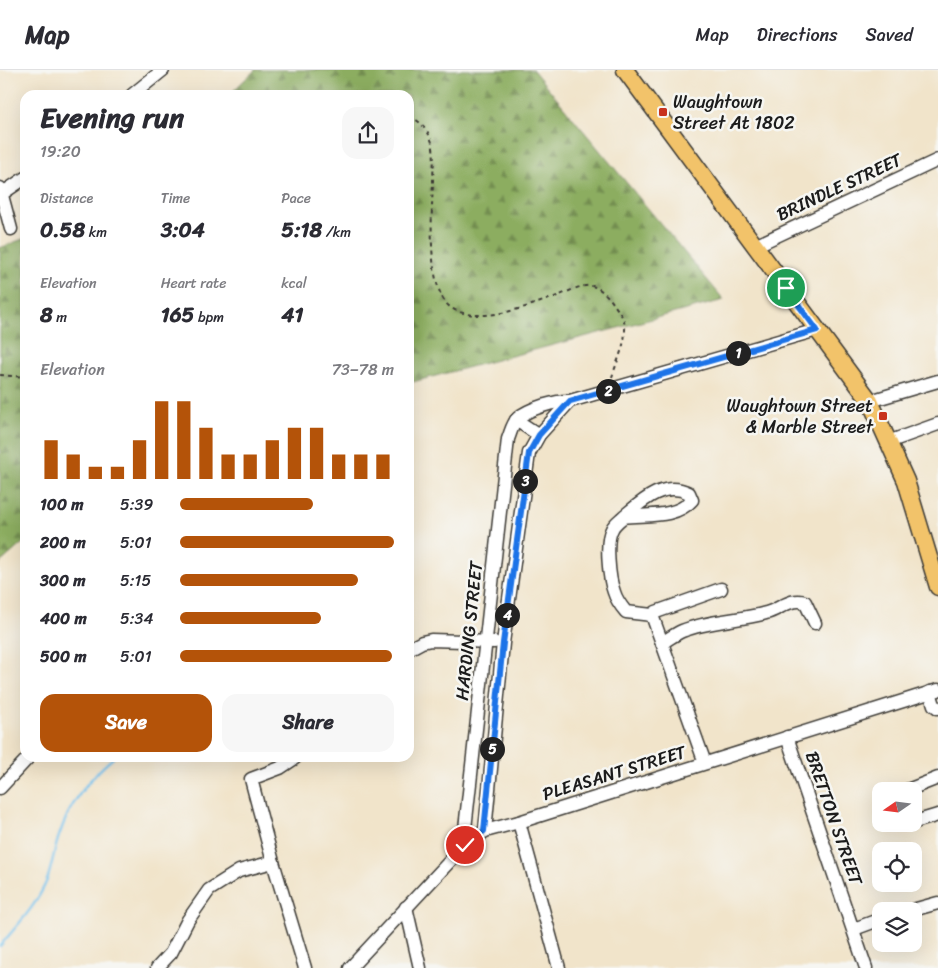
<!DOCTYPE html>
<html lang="en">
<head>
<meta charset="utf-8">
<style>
	:root { --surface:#fff; --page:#f7f7f7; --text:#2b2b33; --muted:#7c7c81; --line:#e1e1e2; --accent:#b45309 }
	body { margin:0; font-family:Sriracha,sans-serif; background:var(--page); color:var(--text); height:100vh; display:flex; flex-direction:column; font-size:19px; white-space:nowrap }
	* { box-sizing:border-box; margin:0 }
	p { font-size:16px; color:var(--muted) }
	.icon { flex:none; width:28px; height:28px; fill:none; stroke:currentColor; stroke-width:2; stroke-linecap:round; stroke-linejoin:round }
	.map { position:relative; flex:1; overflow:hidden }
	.details { position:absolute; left:20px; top:20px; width:394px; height:672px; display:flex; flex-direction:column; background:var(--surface); border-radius:15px; box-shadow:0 5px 20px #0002 }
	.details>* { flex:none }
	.needle { width:32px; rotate:256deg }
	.buttons { position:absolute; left:872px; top:712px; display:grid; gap:10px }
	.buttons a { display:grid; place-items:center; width:50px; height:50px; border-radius:10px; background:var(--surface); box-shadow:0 5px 20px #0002; font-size:25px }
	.pin { position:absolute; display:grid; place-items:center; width:42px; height:42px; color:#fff; margin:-21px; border:2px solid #fff; border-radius:50%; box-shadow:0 1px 5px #0007 }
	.km { position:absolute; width:25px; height:25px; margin:-12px; border-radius:50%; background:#222; color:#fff; font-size:14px; line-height:25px; text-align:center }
	.round { display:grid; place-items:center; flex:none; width:52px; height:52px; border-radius:15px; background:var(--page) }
	.summary { display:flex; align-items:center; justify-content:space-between; height:85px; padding:0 20px }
	h1 { font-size:28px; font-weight:700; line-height:38px }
	.figures { display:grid; grid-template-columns:repeat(3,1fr); gap:8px; height:85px; padding:5px 20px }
	.figures div { display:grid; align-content:center }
	.figures b { font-size:21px; font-weight:700 }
	.figures small { font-size:14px; font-weight:400 }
	.figures p { font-size:14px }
	.chart { height:140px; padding:10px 20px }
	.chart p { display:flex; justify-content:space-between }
	.chart svg { width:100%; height:90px; margin-top:5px; stroke:var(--accent); stroke-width:6 }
	.primary-button { display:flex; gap:10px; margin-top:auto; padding:10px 20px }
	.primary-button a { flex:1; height:58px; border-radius:15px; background:var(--accent); color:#fff; font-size:20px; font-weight:700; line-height:58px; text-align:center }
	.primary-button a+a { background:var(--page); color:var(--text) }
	ul { padding:0 20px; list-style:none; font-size:16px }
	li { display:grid; grid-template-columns:80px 60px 1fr; align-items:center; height:38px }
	li i { height:12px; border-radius:6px; background:var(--accent) }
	header { display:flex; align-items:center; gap:30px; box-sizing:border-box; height:70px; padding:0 25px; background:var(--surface); border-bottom:1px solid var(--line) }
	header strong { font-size:24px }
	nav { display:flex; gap:28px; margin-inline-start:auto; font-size:18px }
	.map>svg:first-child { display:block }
	.forest { fill:url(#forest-firs); stroke:#54643e }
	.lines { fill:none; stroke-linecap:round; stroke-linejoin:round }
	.stream { stroke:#71c0ec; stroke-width:2.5 }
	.minor-casing { stroke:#3c3a36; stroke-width:15 }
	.major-casing { stroke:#3c3a36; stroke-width:19 }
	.path { stroke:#3c3a36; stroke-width:2; stroke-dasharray:4 4; stroke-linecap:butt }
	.minor { stroke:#fff; stroke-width:12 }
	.major { stroke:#f2c36a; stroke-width:16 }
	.route-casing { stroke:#fff; stroke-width:10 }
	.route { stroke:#1a73e8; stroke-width:6 }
	.poi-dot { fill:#c8321e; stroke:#f6f6f2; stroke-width:2 }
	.labels { text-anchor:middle; stroke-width:5; stroke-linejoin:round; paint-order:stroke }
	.poi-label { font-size:18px; fill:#1c1c1c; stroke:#f6f6f2; text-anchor:start }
	.street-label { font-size:18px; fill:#1c1c1c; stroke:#f6f6f2 }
</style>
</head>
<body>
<header>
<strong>Map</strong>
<nav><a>Map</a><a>Directions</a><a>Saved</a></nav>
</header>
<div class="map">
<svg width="938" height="898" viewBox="0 0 938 898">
	<defs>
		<pattern id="forest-firs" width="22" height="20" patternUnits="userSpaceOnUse" patternTransform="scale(1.25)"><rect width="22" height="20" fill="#8cad61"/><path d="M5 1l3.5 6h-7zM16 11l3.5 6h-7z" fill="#728c4f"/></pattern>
	</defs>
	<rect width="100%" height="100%" fill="#f6f6f2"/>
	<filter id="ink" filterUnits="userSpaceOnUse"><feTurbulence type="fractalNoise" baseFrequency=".02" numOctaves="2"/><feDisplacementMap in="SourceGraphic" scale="10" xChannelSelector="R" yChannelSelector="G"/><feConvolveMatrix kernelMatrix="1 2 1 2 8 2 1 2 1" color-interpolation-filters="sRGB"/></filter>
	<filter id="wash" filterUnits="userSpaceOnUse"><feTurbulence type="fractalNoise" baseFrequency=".0096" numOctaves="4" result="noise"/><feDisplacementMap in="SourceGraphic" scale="20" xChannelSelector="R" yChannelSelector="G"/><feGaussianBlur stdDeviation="1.12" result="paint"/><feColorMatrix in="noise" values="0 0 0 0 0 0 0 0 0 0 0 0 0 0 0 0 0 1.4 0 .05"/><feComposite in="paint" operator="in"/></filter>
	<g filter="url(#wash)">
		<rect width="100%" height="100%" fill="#f1e4ca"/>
		<g class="forest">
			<polygon points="255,0 533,0 724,230 409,313 409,25 229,25"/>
			<polygon points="25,168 25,471 0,493 0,178"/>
		</g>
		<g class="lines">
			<path class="stream" d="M0,876C17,855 36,837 47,810C52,796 54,780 59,766C69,735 89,708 113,688"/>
		</g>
	</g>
	<g filter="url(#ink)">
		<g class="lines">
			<defs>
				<g id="minor">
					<polyline points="132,25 163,0"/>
					<polyline points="0,118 11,159"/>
					<polyline points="0,125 25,108"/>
					<polyline points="755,176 938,90"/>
					<polyline points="870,331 938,311"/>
					<polyline points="516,350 539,365"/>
					<polyline points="888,372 938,354"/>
					<path d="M623,447C642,431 664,410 689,423L692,430C675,449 646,444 623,447C620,450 614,454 612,459C605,471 609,509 614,522C616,529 621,536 626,542L652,545"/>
					<path d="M662,573C669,569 675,564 682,561C709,550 738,551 766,543C779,540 791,527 805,532L815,553"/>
					<polyline points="409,579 422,572 431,570 494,572"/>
					<polyline points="930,622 934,635 938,638"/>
					<polyline points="787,667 866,898"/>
					<polyline points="295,688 280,698 251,709 273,792 305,898"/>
					<polyline points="705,693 652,545 656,542 721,519"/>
					<polyline points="0,718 28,688"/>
					<polyline points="905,721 938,708"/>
					<polyline points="914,750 918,751 938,745"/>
					<polyline points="519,752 559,898"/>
					<polyline points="485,761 503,573 529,383 539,365 570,331"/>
					<path d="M463,777L508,369C511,362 512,354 518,348C528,339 557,330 570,331L817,260"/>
					<polyline points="406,837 420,898"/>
					<polyline points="909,841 938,833"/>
					<polyline points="854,859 881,849"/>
					<polyline points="157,898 171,883 188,850 209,820 239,801 273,792"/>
					<polyline points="350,898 465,775 485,761 519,752 938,620"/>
				</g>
				<polyline id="major" points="625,0 870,331 906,411 938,517"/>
			</defs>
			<use href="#minor" class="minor-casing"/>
			<use href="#major" class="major-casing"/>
			<g class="path">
				<path d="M409,47C419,50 426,57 430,67C436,80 433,98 433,112C432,141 426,218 450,237C478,257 532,235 560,225C570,221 582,214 592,216C602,219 610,228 615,236C620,243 626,250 625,260C625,276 617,291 612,307"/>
				<polyline points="0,305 25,307"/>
			</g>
			<use href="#minor" class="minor"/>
			<use href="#major" class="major"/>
		</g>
	</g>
	<g class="lines" filter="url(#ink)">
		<defs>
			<polyline id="route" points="465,775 484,761 503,573 529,383 539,365 570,331 817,260 786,218"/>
		</defs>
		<use href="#route" class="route-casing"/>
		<use href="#route" class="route"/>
	</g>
	<g class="poi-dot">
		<rect x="658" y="37" width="10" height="10" rx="2.5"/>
		<rect x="878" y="341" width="10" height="10" rx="2.5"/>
	</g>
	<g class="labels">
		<g class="poi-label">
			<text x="673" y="38">Waughtown<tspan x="673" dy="21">Street At 1802</tspan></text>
			<text x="873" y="342" text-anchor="end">Waughtown Street<tspan x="873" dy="21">&amp; Marble Street</tspan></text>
		</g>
		<g class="street-label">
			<text transform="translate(839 117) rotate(-25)" y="6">BRINDLE STREET</text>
			<text transform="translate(469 561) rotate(-84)" y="6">HARDING STREET</text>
			<text transform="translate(614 703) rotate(-17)" y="6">PLEASANT STREET</text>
			<text transform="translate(834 748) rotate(71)" y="6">BRETTON STREET</text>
		</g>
	</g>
</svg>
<div class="buttons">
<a><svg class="needle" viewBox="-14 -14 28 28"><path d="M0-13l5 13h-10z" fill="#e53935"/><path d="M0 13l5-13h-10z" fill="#7c7c81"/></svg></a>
<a><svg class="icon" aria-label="locate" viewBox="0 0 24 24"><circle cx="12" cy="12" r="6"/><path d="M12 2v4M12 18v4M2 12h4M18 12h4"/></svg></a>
<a><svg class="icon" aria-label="layers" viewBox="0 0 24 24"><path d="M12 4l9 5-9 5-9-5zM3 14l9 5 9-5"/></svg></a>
</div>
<div class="pin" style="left:786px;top:218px;background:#1e9e55"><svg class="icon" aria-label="arrive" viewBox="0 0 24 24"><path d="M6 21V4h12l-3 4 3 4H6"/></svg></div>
<div class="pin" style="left:465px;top:775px;background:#d93025"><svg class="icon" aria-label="check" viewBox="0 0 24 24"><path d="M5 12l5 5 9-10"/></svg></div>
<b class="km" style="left:738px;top:283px">1</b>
<b class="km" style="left:608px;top:321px">2</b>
<b class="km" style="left:525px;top:411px">3</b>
<b class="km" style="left:507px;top:545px">4</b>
<b class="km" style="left:492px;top:679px">5</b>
<section class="details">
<div class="summary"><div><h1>Evening run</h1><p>19:20</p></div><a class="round"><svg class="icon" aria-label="share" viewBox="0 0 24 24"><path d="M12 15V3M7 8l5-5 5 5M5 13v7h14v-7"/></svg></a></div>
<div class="figures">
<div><p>Distance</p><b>0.58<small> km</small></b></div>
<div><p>Time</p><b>3:04</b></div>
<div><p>Pace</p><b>5:18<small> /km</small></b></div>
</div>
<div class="figures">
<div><p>Elevation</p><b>8<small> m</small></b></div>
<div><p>Heart rate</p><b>165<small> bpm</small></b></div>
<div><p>kcal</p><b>41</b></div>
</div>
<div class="chart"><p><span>Elevation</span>73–78 m</p>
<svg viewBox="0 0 160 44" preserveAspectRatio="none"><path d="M5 44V25M15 44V32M25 44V38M35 44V38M45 44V25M55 44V6M65 44V6M75 44V19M85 44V32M95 44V32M105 44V25M115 44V19M125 44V19M135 44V32M145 44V32M155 44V32"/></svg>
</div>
<ul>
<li><b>100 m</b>5:39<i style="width:62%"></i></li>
<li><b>200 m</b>5:01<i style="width:100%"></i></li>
<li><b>300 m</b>5:15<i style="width:83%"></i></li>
<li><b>400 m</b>5:34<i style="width:66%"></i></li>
<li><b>500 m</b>5:01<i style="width:99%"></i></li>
</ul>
<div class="primary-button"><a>Save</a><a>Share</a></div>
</section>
</div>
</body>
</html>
